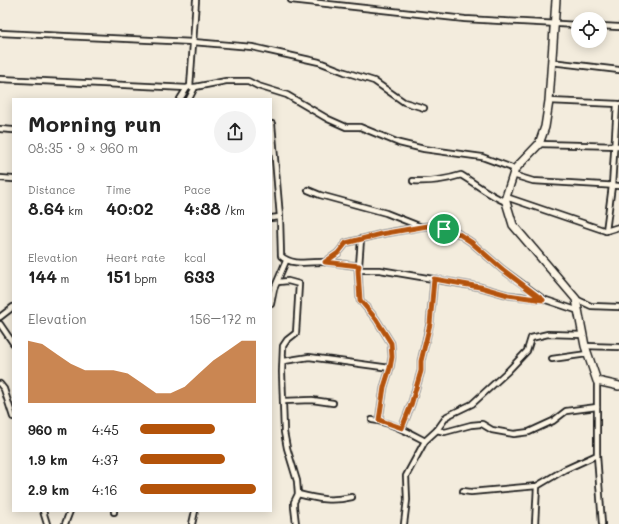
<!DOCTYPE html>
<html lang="en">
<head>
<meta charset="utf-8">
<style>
	:root { --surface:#fff; --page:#f2f2f2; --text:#222; --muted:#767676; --accent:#b45309 }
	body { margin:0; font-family:Mali,sans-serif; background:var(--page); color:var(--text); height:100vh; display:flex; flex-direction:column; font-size:15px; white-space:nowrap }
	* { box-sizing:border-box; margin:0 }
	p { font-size:13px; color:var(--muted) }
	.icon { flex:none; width:22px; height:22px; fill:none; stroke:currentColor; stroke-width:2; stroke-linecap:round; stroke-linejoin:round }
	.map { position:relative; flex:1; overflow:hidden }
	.drawer { position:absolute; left:12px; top:98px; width:260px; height:414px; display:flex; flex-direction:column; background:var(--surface); border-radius:0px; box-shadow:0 2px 10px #0003 }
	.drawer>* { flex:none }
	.fabs { position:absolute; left:571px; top:12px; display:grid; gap:8px }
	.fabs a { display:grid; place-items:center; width:36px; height:36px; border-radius:50%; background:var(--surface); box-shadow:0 2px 10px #0003; font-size:20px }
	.pin { position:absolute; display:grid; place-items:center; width:34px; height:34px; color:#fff; margin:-17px; border:2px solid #fff; border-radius:50%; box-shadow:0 1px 4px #0007 }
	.round { display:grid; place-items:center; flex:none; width:42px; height:42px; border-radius:21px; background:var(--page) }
	.headline { display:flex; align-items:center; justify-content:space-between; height:68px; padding:0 16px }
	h1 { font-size:22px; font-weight:700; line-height:30px }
	.stats { display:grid; grid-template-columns:repeat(3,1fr); gap:6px; height:68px; padding:4px 16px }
	.stats div { display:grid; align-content:center }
	.stats b { font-size:17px; font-weight:700 }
	.stats small { font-size:11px; font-weight:400 }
	.stats p { font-size:11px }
	.chart { height:112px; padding:8px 16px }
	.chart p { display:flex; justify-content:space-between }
	.chart svg { width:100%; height:72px; margin-top:4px; fill:var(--accent); opacity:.7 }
	ul { padding:0 16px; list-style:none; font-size:13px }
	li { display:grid; grid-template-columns:64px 48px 1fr; align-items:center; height:30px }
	li i { height:10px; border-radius:5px; background:var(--accent) }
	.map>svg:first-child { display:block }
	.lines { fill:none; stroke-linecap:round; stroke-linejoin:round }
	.street-casing { stroke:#1c1c1c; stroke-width:8 }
	.secondary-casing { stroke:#1c1c1c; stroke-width:10 }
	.street { stroke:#fcf5e5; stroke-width:4.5 }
	.secondary { stroke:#fcf5e5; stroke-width:7 }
	.route-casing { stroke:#fff; stroke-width:8 }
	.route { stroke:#b45309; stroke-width:5 }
</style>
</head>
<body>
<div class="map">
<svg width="619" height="524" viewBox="0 0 619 524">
	<rect width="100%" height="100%" fill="#f3ecdd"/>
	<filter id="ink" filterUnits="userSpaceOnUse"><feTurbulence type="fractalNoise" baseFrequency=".025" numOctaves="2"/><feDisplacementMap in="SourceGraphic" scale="8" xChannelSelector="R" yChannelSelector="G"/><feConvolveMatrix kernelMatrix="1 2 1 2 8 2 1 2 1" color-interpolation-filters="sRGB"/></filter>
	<g filter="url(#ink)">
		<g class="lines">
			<defs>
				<g id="street">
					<polyline points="291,0 465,19 578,25"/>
					<polyline points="600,26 619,27"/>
					<polyline points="0,33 193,42 252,47 319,62 345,72 374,81 404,102 424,108"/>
					<polyline points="551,62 619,70"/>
					<polyline points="0,79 187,88"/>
					<polyline points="190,87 196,0"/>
					<polyline points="195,87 226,81 248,81 258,86 287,95 328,119 346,127 360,127 399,143 424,149 482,157 515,169"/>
					<polyline points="180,99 187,88 189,87"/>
					<polyline points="189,99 195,87 192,87"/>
					<polyline points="549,101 619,104"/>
					<path d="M272,124L280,217L281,256C293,267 312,261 327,262C338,263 348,265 359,266"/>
					<polyline points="0,129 13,130"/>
					<polyline points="539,144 619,146"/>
					<polyline points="513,175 533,181 619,186"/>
					<polyline points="0,178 13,179"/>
					<path d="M413,181C429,182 445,180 461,175C476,184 490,196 506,202"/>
					<polyline points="308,190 320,195 386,213 419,226"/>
					<polyline points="506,197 606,231 619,227"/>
					<polyline points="271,218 280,217"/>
					<polyline points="606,231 612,186 617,104"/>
					<polyline points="361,239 359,266 358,270 360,300 376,319 391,343 392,357 390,368 384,387 379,420"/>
					<polyline points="325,262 338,253 346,243 381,234 420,227 427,226 456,232 471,242 502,269 543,299 579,311"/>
					<polyline points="358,270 380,270 480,287 508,295 541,299"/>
					<polyline points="278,282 288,281 299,284 296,333 287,340 283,346 282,372 284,432 287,448 297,481 298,494 294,502 294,507 296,524"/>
					<polyline points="576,299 591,306 619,307"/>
					<polyline points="271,304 274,289 286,261"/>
					<polyline points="0,317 13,307"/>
					<polyline points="0,324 13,343"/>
					<polyline points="585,346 619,347"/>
					<polyline points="552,359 587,354"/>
					<polyline points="284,361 309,357 390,368"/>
					<polyline points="597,381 597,455 602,524"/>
					<polyline points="0,384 4,389 13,417"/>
					<polyline points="283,401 312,400 333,403"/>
					<path d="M372,420C391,422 408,432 425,441"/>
					<polyline points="402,428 411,405 421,371 421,361 430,323 434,279"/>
					<polyline points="437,430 445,432 471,425 482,424 492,430 514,434 529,432 553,421 566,411 597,407"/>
					<polyline points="463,491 471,492 537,486 564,470 597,455"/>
					<path d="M298,494C318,499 331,502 352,497"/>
					<polyline points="43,511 47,524"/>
					<polyline points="114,512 114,511"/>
					<polyline points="65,524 70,511"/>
					<polyline points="192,524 195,511"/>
					<polyline points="404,524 407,500 406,476 425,441 437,430 447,416 472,404 508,371 527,351 531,338 548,334 583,335"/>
					<polyline points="535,524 537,486"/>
				</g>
				<polyline id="secondary" points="556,0 549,101 545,127 539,144 515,169 506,197 506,202 513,225 576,299 585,346 597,381 619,386"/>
			</defs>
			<use href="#street" class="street-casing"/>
			<use href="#secondary" class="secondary-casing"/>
			<use href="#street" class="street"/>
			<use href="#secondary" class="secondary"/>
		</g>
	</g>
	<g class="lines" filter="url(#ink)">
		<defs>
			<polygon id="route" points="427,226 456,232 471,242 502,269 543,300 508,295 480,287 434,279 430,324 421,361 421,371 411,405 402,428 379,420 384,387 390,368 392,357 391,343 376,319 360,300 358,270 359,266 325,262 338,253 346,243 381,234"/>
		</defs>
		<use href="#route" class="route-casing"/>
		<use href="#route" class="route"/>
	</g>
</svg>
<div class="fabs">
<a><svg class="icon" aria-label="locate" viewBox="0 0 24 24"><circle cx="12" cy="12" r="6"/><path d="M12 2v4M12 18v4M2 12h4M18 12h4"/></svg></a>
</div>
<div class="pin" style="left:444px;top:229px;background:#1e9e55"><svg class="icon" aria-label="arrive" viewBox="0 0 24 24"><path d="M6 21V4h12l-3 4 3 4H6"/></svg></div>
<section class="drawer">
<div class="headline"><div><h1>Morning run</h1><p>08:35 · 9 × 960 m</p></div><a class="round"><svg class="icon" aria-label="share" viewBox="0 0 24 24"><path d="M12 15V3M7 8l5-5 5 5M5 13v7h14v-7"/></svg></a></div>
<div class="stats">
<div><p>Distance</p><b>8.64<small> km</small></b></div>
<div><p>Time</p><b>40:02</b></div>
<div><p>Pace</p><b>4:38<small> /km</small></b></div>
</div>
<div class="stats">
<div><p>Elevation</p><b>144<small> m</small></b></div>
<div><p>Heart rate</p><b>151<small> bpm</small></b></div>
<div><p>kcal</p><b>633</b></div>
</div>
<div class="chart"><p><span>Elevation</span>156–172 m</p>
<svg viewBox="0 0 160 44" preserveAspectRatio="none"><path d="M0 44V6L10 8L20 14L30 20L40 24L50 24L60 24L70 26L80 32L90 38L100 38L110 34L120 26L130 18L140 12L150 6L160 6V44z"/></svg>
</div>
<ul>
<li><b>960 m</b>4:45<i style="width:65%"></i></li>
<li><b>1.9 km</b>4:37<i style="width:73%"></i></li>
<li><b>2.9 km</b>4:16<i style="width:100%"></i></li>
</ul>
</section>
</div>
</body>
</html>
